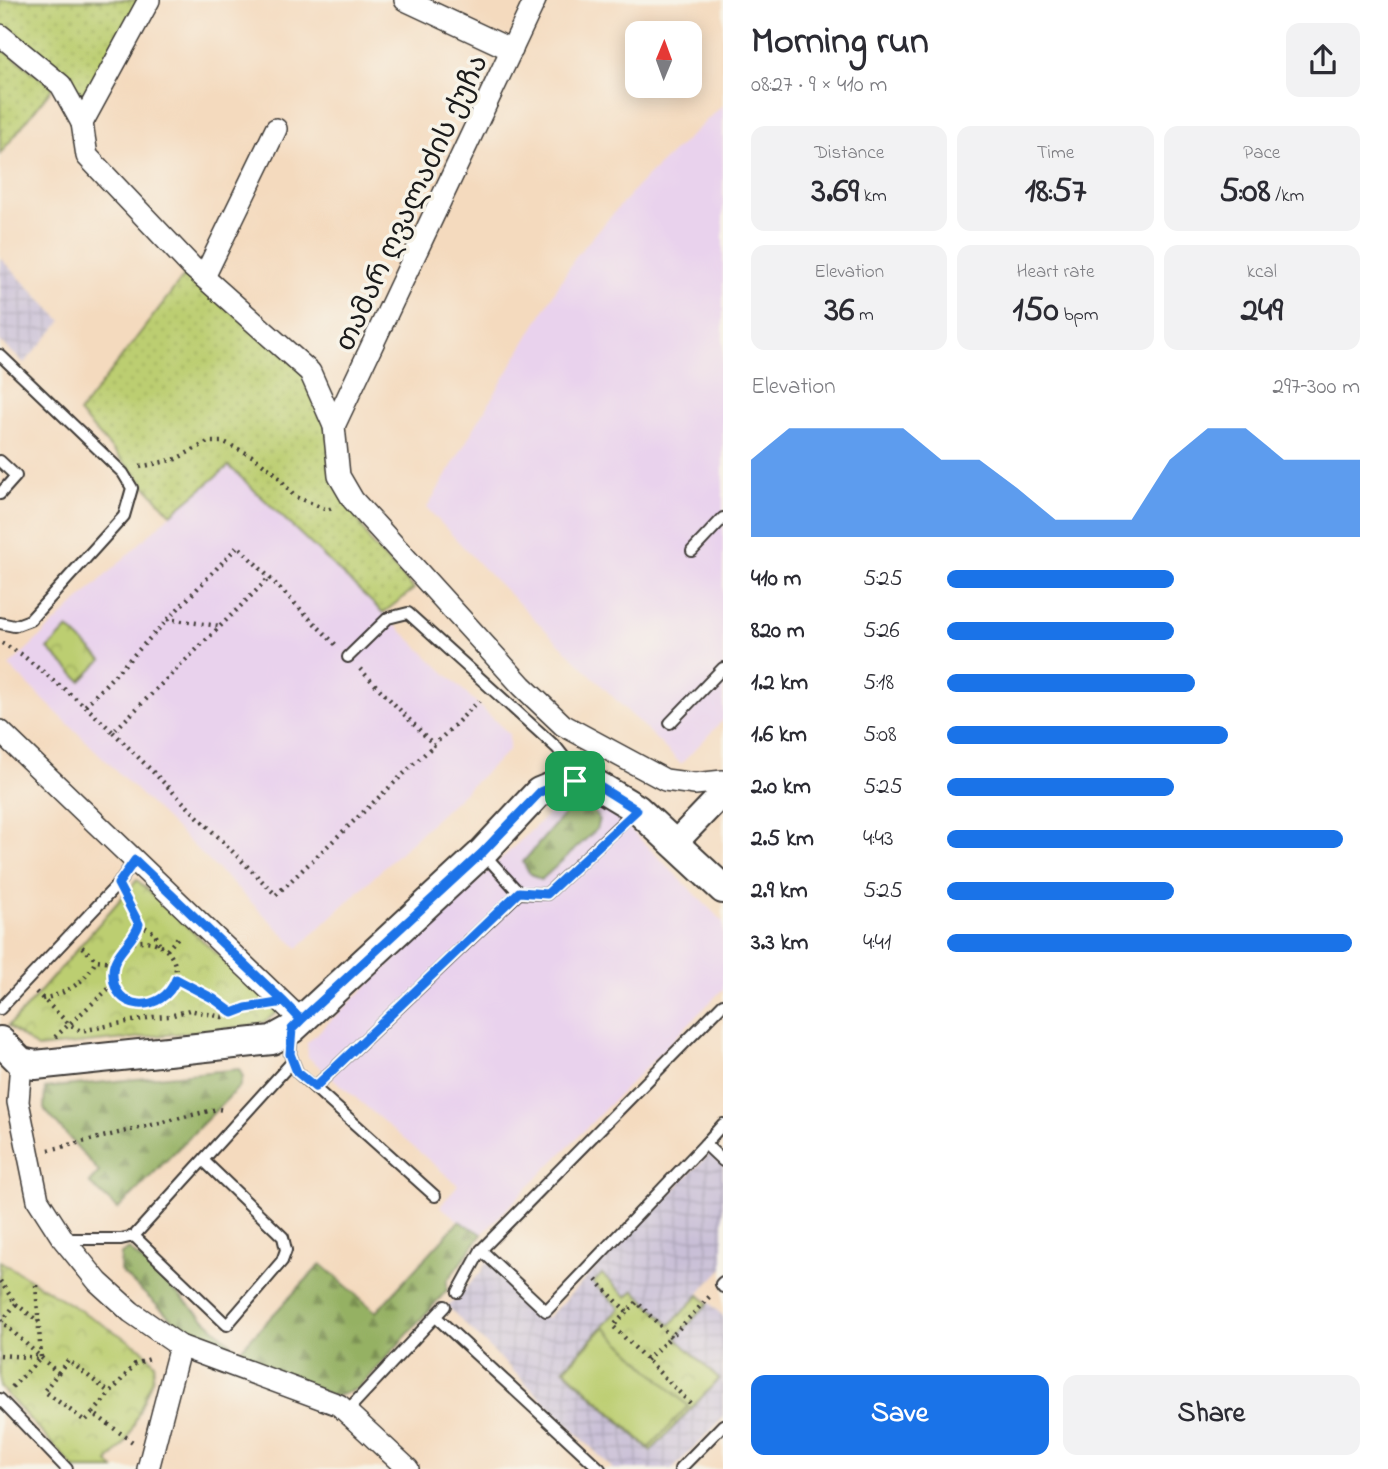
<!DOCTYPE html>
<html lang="en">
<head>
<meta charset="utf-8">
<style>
	:root { --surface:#fff; --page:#f2f2f3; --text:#2b2b33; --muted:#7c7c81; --accent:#1a73e8 }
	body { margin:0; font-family:"Indie Flower","Noto Sans Georgian",sans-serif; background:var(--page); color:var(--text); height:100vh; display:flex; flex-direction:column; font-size:26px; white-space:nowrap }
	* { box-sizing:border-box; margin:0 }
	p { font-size:23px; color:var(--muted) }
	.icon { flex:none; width:38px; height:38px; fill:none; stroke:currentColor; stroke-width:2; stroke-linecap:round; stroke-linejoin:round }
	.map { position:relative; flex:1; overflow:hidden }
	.details { display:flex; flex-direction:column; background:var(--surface); width:665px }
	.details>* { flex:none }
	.needle { width:46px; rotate:1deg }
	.fabs { position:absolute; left:625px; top:21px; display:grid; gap:14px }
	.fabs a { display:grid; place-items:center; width:77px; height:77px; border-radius:14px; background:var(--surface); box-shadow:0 4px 18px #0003; font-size:35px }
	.pin { position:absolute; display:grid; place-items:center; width:60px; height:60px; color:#fff; margin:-30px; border-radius:14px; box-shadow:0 4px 10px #0006 }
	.round { display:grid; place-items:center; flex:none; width:74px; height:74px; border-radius:14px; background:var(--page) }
	.head { display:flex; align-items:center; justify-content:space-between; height:119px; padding:0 28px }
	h1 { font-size:38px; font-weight:800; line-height:52px }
	.stats { display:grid; grid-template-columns:repeat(3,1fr); gap:10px; height:119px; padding:7px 28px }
	.stats div { display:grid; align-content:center; border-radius:14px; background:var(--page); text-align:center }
	.stats b { font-size:35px; font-weight:800 }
	.stats small { font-size:19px; font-weight:400 }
	.stats p { font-size:19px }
	.chart { height:196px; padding:14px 28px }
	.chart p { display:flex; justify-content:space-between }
	.chart svg { width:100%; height:126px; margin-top:7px; fill:var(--accent); opacity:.7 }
	.action { display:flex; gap:14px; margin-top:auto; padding:14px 28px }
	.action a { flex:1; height:80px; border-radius:14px; background:var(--accent); color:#fff; font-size:28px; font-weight:800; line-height:80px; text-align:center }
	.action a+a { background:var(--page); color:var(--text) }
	ul { padding:0 28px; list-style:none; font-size:23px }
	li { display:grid; grid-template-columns:112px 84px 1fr; align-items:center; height:52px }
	li i { height:18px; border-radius:9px; background:var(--accent) }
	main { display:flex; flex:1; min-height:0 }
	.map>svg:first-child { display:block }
	.built { fill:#e9d2ed }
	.industrial { fill:url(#industrial-grid); fill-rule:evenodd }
	.grass { fill:url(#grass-dots); stroke:#6c7546; stroke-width:2 }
	.forest { fill:url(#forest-firs); stroke:#586640; stroke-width:2 }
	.park { fill:url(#park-crowns); stroke:#6c7546; stroke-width:2 }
	.pitch { fill:#bcce71; stroke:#6c7546; stroke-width:2 }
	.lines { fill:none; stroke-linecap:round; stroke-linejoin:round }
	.service-casing { stroke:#3c3834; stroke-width:14 }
	.minor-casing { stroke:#3c3834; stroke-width:24 }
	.tertiary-casing { stroke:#3c3834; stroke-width:28 }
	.secondary-casing { stroke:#3c3834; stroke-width:32 }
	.path { stroke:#3c3834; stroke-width:4.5; stroke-dasharray:2 5; stroke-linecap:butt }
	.service { stroke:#fff; stroke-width:10 }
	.minor { stroke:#fff; stroke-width:21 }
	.tertiary { stroke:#fff; stroke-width:24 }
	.secondary { stroke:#fff; stroke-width:28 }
	.route-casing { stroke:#fff; stroke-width:14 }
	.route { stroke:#1a73e8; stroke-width:9 }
	.labels { text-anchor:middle; stroke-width:7; stroke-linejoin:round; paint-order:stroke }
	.street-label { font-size:28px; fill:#1c1c1c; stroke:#f7f3e8 }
</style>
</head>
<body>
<main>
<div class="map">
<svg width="723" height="1469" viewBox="0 0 723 1469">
	<defs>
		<pattern id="industrial-grid" width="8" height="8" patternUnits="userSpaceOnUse" patternTransform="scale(1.75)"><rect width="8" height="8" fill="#c9bfd7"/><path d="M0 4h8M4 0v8" fill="none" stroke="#aca4b8"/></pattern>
		<pattern id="grass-dots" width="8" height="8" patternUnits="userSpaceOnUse" patternTransform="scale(1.75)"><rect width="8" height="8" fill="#bcce71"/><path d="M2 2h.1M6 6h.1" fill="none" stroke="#a1b061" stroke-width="1.8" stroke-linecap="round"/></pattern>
		<pattern id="forest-firs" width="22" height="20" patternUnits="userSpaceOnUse" patternTransform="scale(1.75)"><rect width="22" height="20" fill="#95b163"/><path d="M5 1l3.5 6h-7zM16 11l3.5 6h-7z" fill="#798f51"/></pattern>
		<pattern id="park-crowns" width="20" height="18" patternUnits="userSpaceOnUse" patternTransform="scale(1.75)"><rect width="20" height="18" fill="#bcce71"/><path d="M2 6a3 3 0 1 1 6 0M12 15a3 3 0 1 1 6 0" fill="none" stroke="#a1b061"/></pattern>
	</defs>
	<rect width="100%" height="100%" fill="#f7f3e8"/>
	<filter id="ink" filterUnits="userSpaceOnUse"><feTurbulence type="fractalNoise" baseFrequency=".0143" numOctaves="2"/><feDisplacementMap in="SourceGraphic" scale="14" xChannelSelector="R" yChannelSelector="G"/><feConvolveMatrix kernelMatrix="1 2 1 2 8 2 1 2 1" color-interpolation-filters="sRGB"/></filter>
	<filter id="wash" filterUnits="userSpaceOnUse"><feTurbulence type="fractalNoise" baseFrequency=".00686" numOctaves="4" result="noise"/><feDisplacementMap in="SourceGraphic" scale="28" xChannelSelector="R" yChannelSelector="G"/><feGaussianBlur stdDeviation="1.57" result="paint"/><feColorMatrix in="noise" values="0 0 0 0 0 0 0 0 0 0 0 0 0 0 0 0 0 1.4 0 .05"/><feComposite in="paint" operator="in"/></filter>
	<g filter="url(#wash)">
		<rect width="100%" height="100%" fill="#f4dabe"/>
		<g class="built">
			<polygon points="723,105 723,720 681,764 481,566 427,508 576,256 639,184"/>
			<polygon points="229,466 509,734 509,750 298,948 9,666 171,514"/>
			<polygon points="587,802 606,805 723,922 723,989 482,1234 459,1221 440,1206 458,1185 308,1057 307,1043 557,806"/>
		</g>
		<g class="industrial">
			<polygon points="0,258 62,321 24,363 0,341"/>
			<path d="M710,1153L723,1166V1268L699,1293L723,1316V1418L673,1469H613L448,1307L481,1272L487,1261L546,1319ZM601,1274L627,1297L634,1291L671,1325L699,1295L675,1338L563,1369L620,1308L594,1283Z"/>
		</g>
		<g class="grass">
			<polygon points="0,0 149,0 94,103 0,30"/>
			<polygon points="0,47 53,87 0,154"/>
			<polygon points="190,268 307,375 330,425 334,476 372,545 414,589 383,613 229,466 171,514 79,413"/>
		</g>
		<g class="forest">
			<path d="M589,805L599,819L596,830L541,880C532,876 527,872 523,862L570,807Z"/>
			<polygon points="239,1069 243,1077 240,1086 118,1209 89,1183 99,1172 44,1109 45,1088"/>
			<polygon points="459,1221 482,1234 447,1281 447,1290 370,1376 357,1389 335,1397 186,1332 120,1271 121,1254 129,1249 239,1351 321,1264 376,1312"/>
		</g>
		<g class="park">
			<polygon points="68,628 102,660 81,681 48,649"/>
			<polygon points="137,880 279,1011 264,1022 252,1026 37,1048 8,1026 25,1009"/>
			<polygon points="0,1261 141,1348 155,1363 152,1380 127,1441 108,1462 114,1469 75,1469 0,1387"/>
			<polygon points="602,1274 627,1297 634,1290 670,1325 699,1295 708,1303 676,1338 719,1379 651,1451 563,1369 620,1308 593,1283"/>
		</g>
		<polygon class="pitch" points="604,1327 688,1406 649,1448 565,1369"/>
	</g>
	<g filter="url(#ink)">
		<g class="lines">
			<defs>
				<g id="service">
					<polyline points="0,355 123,473 132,488 124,516 30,620 14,626 0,623"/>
					<polyline points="0,461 16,476 0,494"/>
					<polyline points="692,551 723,518"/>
					<polyline points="348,657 388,618 408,613 557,748 568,762 574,779"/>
					<polyline points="670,723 723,668"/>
					<polyline points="484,854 519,893 547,894 637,809"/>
					<polyline points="0,1009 118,884 135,860"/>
					<polyline points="292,1031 290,1054 297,1072 435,1196"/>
					<polyline points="315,1087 519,893"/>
					<polyline points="705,1144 723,1124"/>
					<polyline points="134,1236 227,1325 282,1261 286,1250 283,1237 204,1161"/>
					<polyline points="64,1239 121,1239 134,1236 292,1062"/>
					<polyline points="481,1250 546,1311 705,1144 723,1161"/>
					<polyline points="723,1282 721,1284 723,1287"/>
					<polyline points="458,1292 481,1250 723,1004"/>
					<polyline points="436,1317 600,1469"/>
					<polyline points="0,1399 67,1469"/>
					<polyline points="346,1412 445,1306"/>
					<polyline points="680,1469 723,1425"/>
				</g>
				<g id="minor">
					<polyline points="149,0 82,123 87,156 191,266 310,372 334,426 339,476 353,500 522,686 563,725 665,780 695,784 723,781"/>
					<polyline points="405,0 512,50"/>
					<polyline points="0,35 61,85 82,123"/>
					<polyline points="204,277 276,129"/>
					<polyline points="334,426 535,0"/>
					<polyline points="0,731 301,1020"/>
					<polyline points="21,1062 18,1102 38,1200 63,1239 98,1282 131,1312 180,1346 339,1405 408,1469"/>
					<polyline points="148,1469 180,1346"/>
				</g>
				<polyline id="tertiary" points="675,843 723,793"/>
				<polyline id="secondary" points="0,1041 21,1062 35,1065 272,1040 292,1029 482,853 539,792 561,783 575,781 597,785 637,809 723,889"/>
			</defs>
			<use href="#service" class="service-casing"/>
			<use href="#minor" class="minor-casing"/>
			<use href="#tertiary" class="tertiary-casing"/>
			<use href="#secondary" class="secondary-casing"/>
			<g class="path">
				<polyline points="140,467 176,459 208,442 224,442 254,457 276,474 294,496 327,510 335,507"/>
				<polyline points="167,619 219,626"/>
				<polyline points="2,643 21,654 85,706 238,546 336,645"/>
				<polyline points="360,669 434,745 479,701"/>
				<polyline points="85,706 113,732 270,577"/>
				<polyline points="113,732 276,895 434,745"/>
				<polyline points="126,899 139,924 155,933 159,944"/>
				<circle cx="144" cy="973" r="32"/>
				<polyline points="129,945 139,924"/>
				<polyline points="82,947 96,960 114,962"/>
				<polyline points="167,950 180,935"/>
				<polyline points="176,979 214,999 232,1012"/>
				<polyline points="36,992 70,1025 81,1031 153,1017 170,1016 189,1010 222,1017 257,1006"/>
				<path d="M42,999C65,994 86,983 96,960"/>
				<polyline points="55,1037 114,984"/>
				<polyline points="49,1150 217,1109 224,1110"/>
				<polyline points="596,1280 627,1312"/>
				<polyline points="0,1281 16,1304 2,1321"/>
				<polyline points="16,1304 39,1322"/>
				<polyline points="0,1320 58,1373 44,1391 85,1421 93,1413 134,1443"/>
				<polyline points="0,1355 40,1358"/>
				<polyline points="646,1360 671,1337"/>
				<polyline points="58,1373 68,1360 110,1393"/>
				<polyline points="12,1387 41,1358 36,1285"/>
				<polyline points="690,1403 613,1326 637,1302 671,1337 710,1296"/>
				<polyline points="93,1413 135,1364 153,1358"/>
			</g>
			<use href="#service" class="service"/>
			<use href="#minor" class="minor"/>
			<use href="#tertiary" class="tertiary"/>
			<use href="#secondary" class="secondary"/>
		</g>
	</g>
	<g class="lines" filter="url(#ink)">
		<defs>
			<path id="route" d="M575,781L561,783L540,792L482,853L301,1020L284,1002L135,860L118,884L139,924C134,942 113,953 113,972C111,1012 163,1015 176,979L214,999L233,1013L246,1008L284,1002L301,1020L292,1029L290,1054L297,1072L315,1087L519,892L547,894L637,810L597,785L575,781"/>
		</defs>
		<use href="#route" class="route-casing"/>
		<use href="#route" class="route"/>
	</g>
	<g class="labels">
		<g class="street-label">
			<text transform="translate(410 202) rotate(-65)" y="10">თამარ ღვალაძის ქუჩა</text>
		</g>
	</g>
</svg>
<div class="fabs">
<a><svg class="needle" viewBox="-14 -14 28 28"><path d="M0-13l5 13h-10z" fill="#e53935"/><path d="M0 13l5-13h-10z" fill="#7c7c81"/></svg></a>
</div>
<div class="pin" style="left:575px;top:781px;background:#1e9e55"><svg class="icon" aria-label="arrive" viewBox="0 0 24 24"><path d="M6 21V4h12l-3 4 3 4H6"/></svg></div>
</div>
<section class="details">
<div class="head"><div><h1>Morning run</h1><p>08:27 · 9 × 410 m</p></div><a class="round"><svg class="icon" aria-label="share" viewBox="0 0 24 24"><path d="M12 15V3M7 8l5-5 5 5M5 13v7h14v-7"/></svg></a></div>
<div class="stats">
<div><p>Distance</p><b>3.69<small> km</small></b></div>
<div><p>Time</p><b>18:57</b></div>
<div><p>Pace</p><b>5:08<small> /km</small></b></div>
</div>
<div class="stats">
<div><p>Elevation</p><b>36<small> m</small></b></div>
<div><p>Heart rate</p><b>150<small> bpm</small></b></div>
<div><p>kcal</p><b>249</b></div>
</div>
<div class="chart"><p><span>Elevation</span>297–300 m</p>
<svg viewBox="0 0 160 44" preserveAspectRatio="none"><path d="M0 44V17L10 6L20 6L30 6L40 6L50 17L60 17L70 27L80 38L90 38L100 38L110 17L120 6L130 6L140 17L150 17L160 17V44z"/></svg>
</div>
<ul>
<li><b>410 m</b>5:25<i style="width:55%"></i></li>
<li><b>820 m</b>5:26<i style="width:55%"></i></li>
<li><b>1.2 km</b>5:18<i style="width:60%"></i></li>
<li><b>1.6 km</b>5:08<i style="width:68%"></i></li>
<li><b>2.0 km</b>5:25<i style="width:55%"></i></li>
<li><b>2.5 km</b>4:43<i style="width:96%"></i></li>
<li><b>2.9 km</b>5:25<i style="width:55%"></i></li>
<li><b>3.3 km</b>4:41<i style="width:98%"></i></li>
</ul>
<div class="action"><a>Save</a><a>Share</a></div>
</section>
</main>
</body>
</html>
